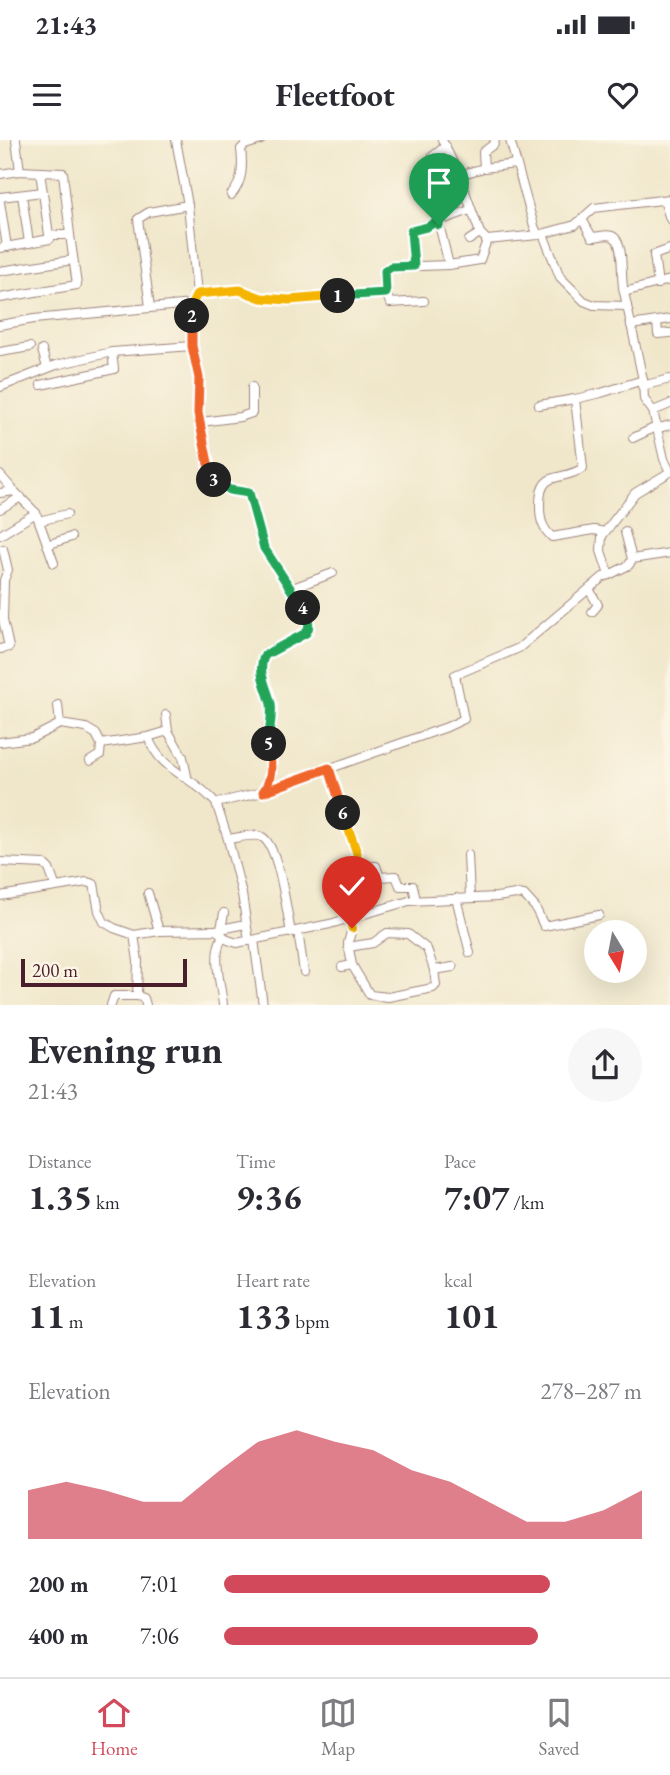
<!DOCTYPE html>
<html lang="en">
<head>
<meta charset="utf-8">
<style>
	:root { --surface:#fff; --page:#f7f7f7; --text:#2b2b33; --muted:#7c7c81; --line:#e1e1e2; --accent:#d1495b }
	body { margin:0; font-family:"EB Garamond",serif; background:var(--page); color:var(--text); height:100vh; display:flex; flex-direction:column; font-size:26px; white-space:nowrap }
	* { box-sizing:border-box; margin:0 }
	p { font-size:23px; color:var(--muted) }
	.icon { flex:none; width:38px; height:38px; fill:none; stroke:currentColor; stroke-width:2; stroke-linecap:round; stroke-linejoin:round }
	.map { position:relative; height:865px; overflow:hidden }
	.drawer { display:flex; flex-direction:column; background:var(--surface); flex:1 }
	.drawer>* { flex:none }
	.needle { width:46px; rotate:170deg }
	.buttons { position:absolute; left:584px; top:780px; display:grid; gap:14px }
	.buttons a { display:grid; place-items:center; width:63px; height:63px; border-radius:50%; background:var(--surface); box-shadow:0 7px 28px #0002; font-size:35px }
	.scale { position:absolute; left:21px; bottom:18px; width:166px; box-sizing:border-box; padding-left:7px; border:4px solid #4a1f2b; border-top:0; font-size:19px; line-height:24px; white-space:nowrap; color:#4a1f2b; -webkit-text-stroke:5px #fcf5e5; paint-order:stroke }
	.pin { position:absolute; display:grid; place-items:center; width:60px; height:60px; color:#fff; margin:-72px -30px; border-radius:50% 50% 50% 0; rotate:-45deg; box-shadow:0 0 7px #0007 }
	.pin .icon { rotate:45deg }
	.km { position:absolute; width:35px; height:35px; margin:-18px; border-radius:50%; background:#222; color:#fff; font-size:19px; line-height:35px; text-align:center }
	.round { display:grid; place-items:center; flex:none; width:74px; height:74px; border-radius:37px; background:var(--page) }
	.overview { display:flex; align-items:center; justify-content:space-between; height:119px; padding:0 28px }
	h1 { font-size:38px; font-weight:700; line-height:52px }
	.stats { display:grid; grid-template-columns:repeat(3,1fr); gap:10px; height:119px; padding:7px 28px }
	.stats div { display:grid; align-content:center }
	.stats b { font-size:35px; font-weight:700 }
	.stats small { font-size:19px; font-weight:400 }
	.stats p { font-size:19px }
	.chart { height:196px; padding:14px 28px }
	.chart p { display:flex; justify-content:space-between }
	.chart svg { width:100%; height:126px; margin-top:7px; fill:var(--accent); opacity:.7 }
	ul { padding:0 28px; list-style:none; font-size:23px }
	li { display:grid; grid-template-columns:112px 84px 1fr; align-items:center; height:52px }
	li i { height:18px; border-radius:9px; background:var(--accent) }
	.status { display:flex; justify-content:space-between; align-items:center; height:49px; padding:0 35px; background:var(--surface); direction:ltr }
	.status svg { height:19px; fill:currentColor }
	header { display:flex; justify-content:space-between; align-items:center; height:91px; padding:0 28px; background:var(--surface); font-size:32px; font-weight:700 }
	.tabs { display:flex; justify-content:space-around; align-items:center; height:98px; border-top:2px solid var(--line); background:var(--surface); font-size:19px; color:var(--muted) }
	.tabs a { display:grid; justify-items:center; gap:4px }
	.tabs .selected { color:var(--accent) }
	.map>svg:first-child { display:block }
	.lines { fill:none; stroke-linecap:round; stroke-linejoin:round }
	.minor-casing { stroke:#9d837b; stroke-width:10 }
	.minor { stroke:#fff; stroke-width:8 }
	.split-1-casing { stroke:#fff; stroke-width:14 }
	.split-2-casing { stroke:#fff; stroke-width:14 }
	.split-3-casing { stroke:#fff; stroke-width:14 }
	.split-4-casing { stroke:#fff; stroke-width:14 }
	.split-5-casing { stroke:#fff; stroke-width:14 }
	.split-6-casing { stroke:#fff; stroke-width:14 }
	.split-7-casing { stroke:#fff; stroke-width:14 }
	.split-1 { stroke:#22a559; stroke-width:9 }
	.split-2 { stroke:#f5b400; stroke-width:9 }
	.split-3 { stroke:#f0652b; stroke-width:9 }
	.split-4 { stroke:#22a559; stroke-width:9 }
	.split-5 { stroke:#22a559; stroke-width:9 }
	.split-6 { stroke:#f0652b; stroke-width:9 }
	.split-7 { stroke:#f5b400; stroke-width:9 }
</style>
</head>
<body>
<div class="status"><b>21:43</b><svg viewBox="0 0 49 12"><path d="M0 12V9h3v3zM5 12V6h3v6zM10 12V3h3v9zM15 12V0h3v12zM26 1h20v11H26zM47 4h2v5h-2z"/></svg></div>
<header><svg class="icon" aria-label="menu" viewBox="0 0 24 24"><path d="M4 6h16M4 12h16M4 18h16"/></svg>Fleetfoot<svg class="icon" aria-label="heart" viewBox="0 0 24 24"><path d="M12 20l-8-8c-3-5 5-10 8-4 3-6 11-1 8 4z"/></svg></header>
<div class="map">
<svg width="670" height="865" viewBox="0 0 670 865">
	<rect width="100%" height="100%" fill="#fcf5e5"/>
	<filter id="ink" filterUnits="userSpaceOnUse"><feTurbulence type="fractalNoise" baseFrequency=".0143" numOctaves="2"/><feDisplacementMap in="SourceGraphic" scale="14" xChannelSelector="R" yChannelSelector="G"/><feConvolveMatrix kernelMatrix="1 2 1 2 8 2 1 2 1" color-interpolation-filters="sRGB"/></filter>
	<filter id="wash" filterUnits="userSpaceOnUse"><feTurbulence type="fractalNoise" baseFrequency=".00686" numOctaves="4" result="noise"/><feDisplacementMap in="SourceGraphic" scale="28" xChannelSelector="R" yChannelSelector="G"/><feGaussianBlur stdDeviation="1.57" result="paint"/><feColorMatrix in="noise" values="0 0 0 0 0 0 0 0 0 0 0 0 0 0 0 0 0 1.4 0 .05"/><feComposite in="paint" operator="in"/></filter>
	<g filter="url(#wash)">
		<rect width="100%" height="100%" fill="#f0e7cb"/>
	</g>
	<g filter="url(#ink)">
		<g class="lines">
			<defs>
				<g id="minor">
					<polyline points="16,0 20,31"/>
					<polyline points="510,0 534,86 538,95"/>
					<polyline points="446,6 433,16 428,39 449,125"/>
					<polyline points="484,28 515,24"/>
					<polyline points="40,32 49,95"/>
					<polyline points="0,34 20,31 63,33 70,95"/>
					<polyline points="459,35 484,28 483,12 494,4 495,0"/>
					<polyline points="22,55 29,103"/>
					<path d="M231,55C243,42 243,26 241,9L245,5L261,0"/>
					<polyline points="0,57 43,52"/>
					<polyline points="664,60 670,79"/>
					<polyline points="0,62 7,107"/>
					<path d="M582,79L592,97C598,97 609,93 614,97C625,105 620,140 624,152"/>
					<polyline points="543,94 560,137 584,161 594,165 626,166"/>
					<polyline points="469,100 480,93"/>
					<polyline points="487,100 538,95 575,85 594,68 670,59"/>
					<polyline points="0,108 50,99 49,95 70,95 77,145 0,158"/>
					<polyline points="414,126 411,91 470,70"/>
					<polyline points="0,131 73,120"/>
					<polyline points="670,140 624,152 643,240 644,259 653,271 664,319 670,332"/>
					<polyline points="658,144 654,115 670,109"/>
					<polyline points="386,153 390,163 424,161"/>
					<polyline points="197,154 240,150 261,158 289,161 386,153 385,131 391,127 449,125 480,120 487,100 480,93 459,35 442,0"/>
					<path d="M192,164V206L199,238L198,273L210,333C218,347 234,352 249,353C257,370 256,390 264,407C276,434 307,459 309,488C300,503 265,507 262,521C258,535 267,549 270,563C272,573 269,580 268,589C267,611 278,633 263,652"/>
					<polyline points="150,167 138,79 149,72 188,65"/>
					<polyline points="657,181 658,194 670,193"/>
					<polyline points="0,185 34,179 192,164 197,154 188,65 176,0"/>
					<polyline points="631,185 670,179"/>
					<polyline points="42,210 47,228"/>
					<polyline points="0,212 30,207"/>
					<polyline points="41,245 114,229 112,212"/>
					<polyline points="642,246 670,239"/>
					<polyline points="0,247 56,225 112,212 192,206"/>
					<polyline points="539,265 575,259"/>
					<polyline points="653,271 670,264"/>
					<polyline points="201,282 240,277 252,273 252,247"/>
					<polyline points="659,288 670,285"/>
					<polyline points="633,298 658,286"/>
					<polyline points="0,335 14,351"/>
					<polyline points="0,353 14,351 36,373 54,423"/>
					<polyline points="0,369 21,357"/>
					<polyline points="39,381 67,374"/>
					<path d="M605,392L594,390L552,397C542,388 540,379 540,367C539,328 560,343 583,328L575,259L601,253L643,240"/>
					<polyline points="0,395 36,373"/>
					<polyline points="47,405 71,397"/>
					<polyline points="632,419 670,413"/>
					<polyline points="609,435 629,425 632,419 625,392"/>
					<polyline points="290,449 333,433"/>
					<polyline points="589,449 598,465 592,472"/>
					<polyline points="0,509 9,507 3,480 4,440 8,430 3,409"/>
					<polyline points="58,565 60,584"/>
					<polyline points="168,591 183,617 187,636"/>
					<polyline points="148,597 168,591 166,575"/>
					<path d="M0,602L32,598L60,584L86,588L96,594L101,604L148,597C161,632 192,635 216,663L263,652L447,587L464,579L455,535L519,508L603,437L609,435L601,411L602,396L635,353L670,332"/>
					<polyline points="90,621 100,615 101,604"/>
					<polyline points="329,628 357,713 356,746 361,773"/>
					<polyline points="216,663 228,699 242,754 249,801"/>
					<path d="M228,699C238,698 253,693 262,697C279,706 287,773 291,793"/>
					<polyline points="468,715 470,758"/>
					<polyline points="0,722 44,724 49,729 55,745"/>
					<polyline points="357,727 376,726 380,737 396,736 400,746 413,746 416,760"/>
					<polyline points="148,753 159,791"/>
					<polyline points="0,756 87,742 94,744 99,771 104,782 114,788 134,795 159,791 216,790 228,800 237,803 330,784 409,761 497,757 516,754 524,755 535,767 544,786 599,775"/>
					<polyline points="456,758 470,813"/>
					<polyline points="221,789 224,773"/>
					<polyline points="216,790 246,784"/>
					<polyline points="298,791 304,832"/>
					<polyline points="254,800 263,865"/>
					<polyline points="348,807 373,803 387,793 408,794 427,809 434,830"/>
					<polyline points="352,825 370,855 388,857 433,848 436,845 434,830 453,827"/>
					<polyline points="342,827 352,825 348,803 352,788 350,777"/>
					<polyline points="137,856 144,858 146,865"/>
					<polyline points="111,865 114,856 137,856 138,821 134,795"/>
					<path d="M223,865C221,844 211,814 223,796"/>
				</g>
			</defs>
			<use href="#minor" class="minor-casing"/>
			<use href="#minor" class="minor"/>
		</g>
	</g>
	<g class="lines" filter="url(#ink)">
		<defs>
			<polyline id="split-1" points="338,156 386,153 385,131 391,127 414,126 411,91 427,87 437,81 439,85"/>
			<polyline id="split-2" points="192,176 192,164 197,154 240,150 261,158 289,160 338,156"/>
			<polyline id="split-3" points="192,176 192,206 199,238 198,273 210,333 214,340"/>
			<polyline id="split-4" points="214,340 230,350 249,353 264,408 303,468"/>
			<path id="split-5" d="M269,604C268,591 273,577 271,564C267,547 256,531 265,515L306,493C312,485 307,476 303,468"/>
			<path id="split-6" d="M269,604C271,622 274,637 263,652L329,628L343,673"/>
			<polyline id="split-7" points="343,673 357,713 356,746 361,773 350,777 352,788"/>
		</defs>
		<use href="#split-1" class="split-1-casing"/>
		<use href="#split-2" class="split-2-casing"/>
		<use href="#split-3" class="split-3-casing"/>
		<use href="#split-4" class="split-4-casing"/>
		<use href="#split-5" class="split-5-casing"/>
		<use href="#split-6" class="split-6-casing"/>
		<use href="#split-7" class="split-7-casing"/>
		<use href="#split-1" class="split-1"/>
		<use href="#split-2" class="split-2"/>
		<use href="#split-3" class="split-3"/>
		<use href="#split-4" class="split-4"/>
		<use href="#split-5" class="split-5"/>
		<use href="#split-6" class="split-6"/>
		<use href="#split-7" class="split-7"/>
	</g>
</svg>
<div class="buttons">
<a><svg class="needle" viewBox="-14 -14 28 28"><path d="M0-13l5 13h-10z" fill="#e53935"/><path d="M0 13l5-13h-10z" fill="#7c7c81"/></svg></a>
</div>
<div class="scale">200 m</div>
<div class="pin" style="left:439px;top:85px;background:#1e9e55"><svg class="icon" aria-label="arrive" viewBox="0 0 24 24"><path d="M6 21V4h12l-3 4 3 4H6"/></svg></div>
<div class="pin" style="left:352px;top:788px;background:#d93025"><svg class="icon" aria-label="check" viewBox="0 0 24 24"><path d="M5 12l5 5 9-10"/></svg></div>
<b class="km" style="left:338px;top:156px">1</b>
<b class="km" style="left:192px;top:176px">2</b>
<b class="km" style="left:214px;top:340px">3</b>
<b class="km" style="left:303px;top:468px">4</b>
<b class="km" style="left:269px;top:604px">5</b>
<b class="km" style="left:343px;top:673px">6</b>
</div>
<section class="drawer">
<div class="overview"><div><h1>Evening run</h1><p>21:43</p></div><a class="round"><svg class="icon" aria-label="share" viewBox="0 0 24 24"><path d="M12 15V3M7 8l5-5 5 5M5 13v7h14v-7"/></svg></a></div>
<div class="stats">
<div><p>Distance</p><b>1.35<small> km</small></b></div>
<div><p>Time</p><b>9:36</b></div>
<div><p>Pace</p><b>7:07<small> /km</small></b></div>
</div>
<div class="stats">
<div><p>Elevation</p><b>11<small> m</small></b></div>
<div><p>Heart rate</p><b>133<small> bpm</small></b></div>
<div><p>kcal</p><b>101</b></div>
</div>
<div class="chart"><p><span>Elevation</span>278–287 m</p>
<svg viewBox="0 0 160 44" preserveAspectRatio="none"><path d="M0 44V27L10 24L20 27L30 31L40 31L50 20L60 10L70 6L80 10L90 13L100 20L110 24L120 31L130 38L140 38L150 34L160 27V44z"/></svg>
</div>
<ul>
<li><b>200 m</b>7:01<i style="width:78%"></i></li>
<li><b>400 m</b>7:06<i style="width:75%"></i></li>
</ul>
</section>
<nav class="tabs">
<a class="selected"><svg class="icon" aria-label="home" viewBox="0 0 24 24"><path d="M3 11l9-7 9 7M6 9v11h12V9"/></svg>Home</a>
<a><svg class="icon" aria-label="map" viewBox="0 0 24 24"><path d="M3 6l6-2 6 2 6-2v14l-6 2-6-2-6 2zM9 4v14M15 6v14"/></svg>Map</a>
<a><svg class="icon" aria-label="saved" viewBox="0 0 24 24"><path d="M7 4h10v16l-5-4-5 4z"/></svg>Saved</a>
</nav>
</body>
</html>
